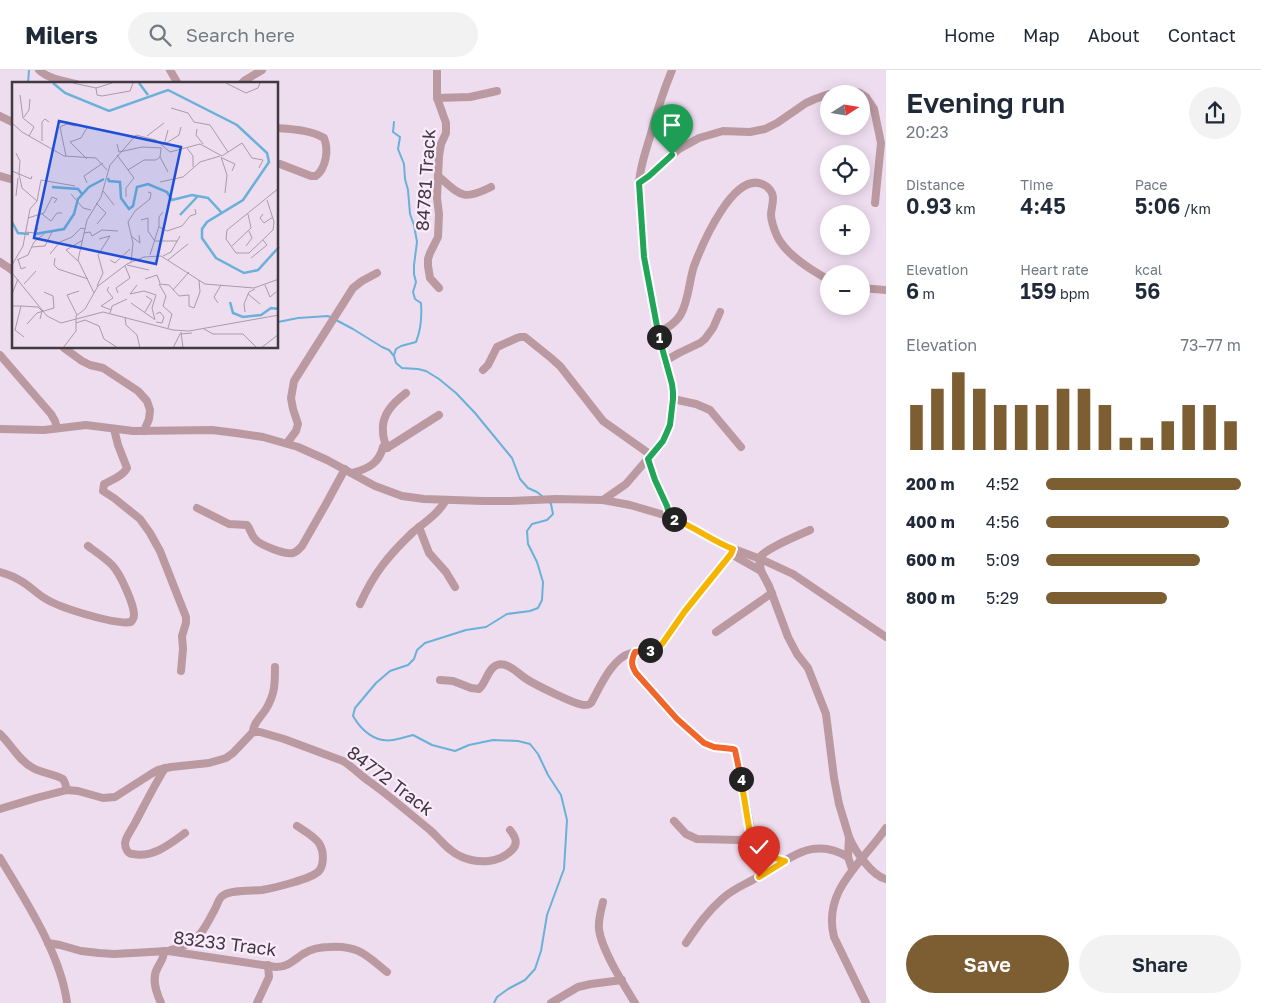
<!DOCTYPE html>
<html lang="en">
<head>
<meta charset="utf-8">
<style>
	:root { --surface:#fff; --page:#f2f2f3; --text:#1f2937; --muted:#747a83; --line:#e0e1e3; --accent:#7d5e33 }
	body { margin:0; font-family:"Golos Text",sans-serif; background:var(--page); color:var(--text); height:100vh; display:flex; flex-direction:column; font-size:19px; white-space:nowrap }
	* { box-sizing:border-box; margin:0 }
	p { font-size:16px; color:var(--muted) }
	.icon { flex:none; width:28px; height:28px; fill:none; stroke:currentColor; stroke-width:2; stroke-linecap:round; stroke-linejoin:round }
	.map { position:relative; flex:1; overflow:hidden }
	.panel { display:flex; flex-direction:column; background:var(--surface); width:375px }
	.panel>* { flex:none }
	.needle { width:32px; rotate:78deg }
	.tools { position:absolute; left:820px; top:15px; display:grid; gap:10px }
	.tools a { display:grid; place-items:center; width:50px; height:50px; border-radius:50%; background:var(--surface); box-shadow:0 2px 12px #0003; font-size:25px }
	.pin { position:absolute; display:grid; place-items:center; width:42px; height:42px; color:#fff; margin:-51px -21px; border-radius:50% 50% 50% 0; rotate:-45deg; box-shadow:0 0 5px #0007 }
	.pin .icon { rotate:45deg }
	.km { position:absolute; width:25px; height:25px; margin:-12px; border-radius:50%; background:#222; color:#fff; font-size:14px; line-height:25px; text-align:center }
	.round { display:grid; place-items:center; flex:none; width:52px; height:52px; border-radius:26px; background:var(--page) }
	.summary { display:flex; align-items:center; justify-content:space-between; height:85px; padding:0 20px }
	h1 { font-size:28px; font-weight:600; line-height:38px }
	.figures { display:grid; grid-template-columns:repeat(3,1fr); gap:8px; height:85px; padding:5px 20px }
	.figures div { display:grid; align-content:center }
	.figures b { font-size:21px; font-weight:600 }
	.figures small { font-size:14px; font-weight:400 }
	.figures p { font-size:14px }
	.chart { height:140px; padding:10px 20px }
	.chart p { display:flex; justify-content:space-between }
	.chart svg { width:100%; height:90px; margin-top:5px; stroke:var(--accent); stroke-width:6 }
	.button { display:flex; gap:10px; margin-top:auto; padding:10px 20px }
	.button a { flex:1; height:58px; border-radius:30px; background:var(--accent); color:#fff; font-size:20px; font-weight:600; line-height:58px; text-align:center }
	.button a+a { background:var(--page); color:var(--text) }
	ul { padding:0 20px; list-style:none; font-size:16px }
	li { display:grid; grid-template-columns:80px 60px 1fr; align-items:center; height:38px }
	li i { height:12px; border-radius:6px; background:var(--accent) }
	header { display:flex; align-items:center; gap:30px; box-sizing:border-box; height:70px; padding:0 25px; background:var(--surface); border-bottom:1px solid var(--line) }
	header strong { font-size:24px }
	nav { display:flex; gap:28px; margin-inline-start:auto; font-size:18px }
	.search { width:350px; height:45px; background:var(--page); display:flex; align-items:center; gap:12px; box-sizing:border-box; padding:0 18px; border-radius:28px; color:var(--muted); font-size:19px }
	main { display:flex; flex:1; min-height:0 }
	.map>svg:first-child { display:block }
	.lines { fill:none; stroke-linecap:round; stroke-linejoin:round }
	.stream { stroke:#69b1d8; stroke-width:2 }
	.minor { stroke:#ba99a1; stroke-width:8 }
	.split-1-casing { stroke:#fff; stroke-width:10 }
	.split-2-casing { stroke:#fff; stroke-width:10 }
	.split-3-casing { stroke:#fff; stroke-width:10 }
	.split-4-casing { stroke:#fff; stroke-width:10 }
	.split-5-casing { stroke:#fff; stroke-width:10 }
	.split-1 { stroke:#22a559; stroke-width:6 }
	.split-2 { stroke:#22a559; stroke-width:6 }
	.split-3 { stroke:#f5b400; stroke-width:6 }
	.split-4 { stroke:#f0652b; stroke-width:6 }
	.split-5 { stroke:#f5b400; stroke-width:6 }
	.labels { text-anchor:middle; stroke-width:4.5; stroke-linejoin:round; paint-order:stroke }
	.street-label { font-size:18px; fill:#403940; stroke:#fbebfd }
	.inset-river { fill:none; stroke:#69b1d8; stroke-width:2.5 }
	.inset-road { fill:none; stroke:#a89ba9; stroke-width:1 }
	.view { fill:#1d4ed8; fill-opacity:0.15; stroke:#1d4ed8; stroke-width:2.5 }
	.inset-edge { fill:none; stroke:#403940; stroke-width:2.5 }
</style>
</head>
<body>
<header>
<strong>Milers</strong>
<div class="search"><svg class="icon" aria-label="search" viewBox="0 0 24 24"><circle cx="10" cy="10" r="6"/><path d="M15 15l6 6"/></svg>Search here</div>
<nav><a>Home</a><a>Map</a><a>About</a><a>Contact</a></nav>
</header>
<main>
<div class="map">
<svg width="886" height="933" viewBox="0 0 886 933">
	<rect width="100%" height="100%" fill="#eeddef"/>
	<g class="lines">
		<g class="stream">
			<polyline points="28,14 29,0"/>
			<polyline points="336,250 353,259 382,277 389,280 394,286 396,293 402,298 418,299 426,301 439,309 456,323 475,343 512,388 520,409 528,418 537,422 542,426"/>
			<polyline points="278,252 298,248 328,246 332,248"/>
			<path d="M394,285L396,279L401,276L416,272C421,260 422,247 421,233L415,229L413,222L416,212L414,204V195L417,172L414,155L410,144L408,120L405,109L404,94L398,79L400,67L393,62L394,52"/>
			<path d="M494,933L497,927L508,919L525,910L535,899L541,881L547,845L564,799L567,750L561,725L548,705L538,684L530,674L518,671L493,670L469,675L455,681L432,675L413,665C406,667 399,669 393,670C375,673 361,660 353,646L355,638L376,613L390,601L408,595L414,589L417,580L425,573L466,560L486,557L507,544L530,541L538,538L542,530L543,512L537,492L528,474L527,461L532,454L547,450L553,444L551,434L550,433"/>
		</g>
		<g class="minor">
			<path d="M39,0C48,9 64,11 76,14"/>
			<polyline points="170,0 178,14"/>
			<polyline points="437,0 437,28 446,53 446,63 441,74 439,86 437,128 439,144 438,167 430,183 428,189 428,196 430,208 439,218"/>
			<polyline points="241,14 244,11 262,0"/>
			<polyline points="831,24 848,20 860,23 866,27 874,39 881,73 875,133"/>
			<polyline points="437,28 470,27 497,21"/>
			<polyline points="0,46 14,53"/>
			<path d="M278,58C292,59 311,60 324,68C329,80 326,98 316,106H311L280,94"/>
			<polyline points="0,106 14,110"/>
			<path d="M438,106C461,126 463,131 491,117"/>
			<polyline points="639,113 679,79 699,68 723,61 750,62 765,59 777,53 806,33 815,29 829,24"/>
			<polyline points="0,192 9,198 14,202"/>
			<polyline points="861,218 886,220"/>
			<path d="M658,263C667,258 676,253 681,244C689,229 689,211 694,196C702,175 735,96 766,116C777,124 772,133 771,144C771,151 774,159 777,166C786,185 811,200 829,210"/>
			<polyline points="64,278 82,291 90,295 103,298 138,321 147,331 150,340 149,349 144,361"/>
			<polyline points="0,285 51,344 55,351 57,358"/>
			<polyline points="665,291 679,283 700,273 705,269 713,258 720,242"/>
			<polyline points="483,300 488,295 497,277 517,268 520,267 525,267 551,288 560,296 603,351 651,385"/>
			<polyline points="673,329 696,334 710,340 741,377"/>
			<polyline points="0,359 44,360 86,355 133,361 212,360 236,363 263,367 298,377 327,390 375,416 402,426 424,429 483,431 511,431 556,429 603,430 630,435 664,445 682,452 723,475 763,490 793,504 886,567"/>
			<path d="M114,359L118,375L127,398C123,406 112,410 104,414L103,421L114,428L140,449L150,463L160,481L186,547V553L182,566L183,579L181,601"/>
			<polyline points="287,373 296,361 298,354 293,339 291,328 294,311 353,218 362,211 377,203"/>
			<polyline points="387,378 439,345"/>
			<polyline points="648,389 655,411 669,441 671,447"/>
			<path d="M352,403C367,399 379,394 383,377L387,378C385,373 383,367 383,362C381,345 393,333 406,323"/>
			<path d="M603,430L626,414L663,371L670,355L673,329L672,314L662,279L648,211L644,187L639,113C640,97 645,83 650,67C656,44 663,22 672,0"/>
			<path d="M197,438L229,454L247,455C251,460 251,465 255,469C260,475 285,485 293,483C297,482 299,479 302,476L326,434L345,399"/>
			<polyline points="419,457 429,483 446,502 455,517"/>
			<path d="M810,460C797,466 766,478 759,488L761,501L769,516L788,567L797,584L808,598L826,644L834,708L839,734L849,767L848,787L852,799"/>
			<polyline points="731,484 761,501"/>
			<path d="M0,502C7,504 15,507 21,511C30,516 37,524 46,529C60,538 116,555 131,552C133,549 134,549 134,545C134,534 120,503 112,495C105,488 96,482 88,476"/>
			<path d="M360,534C374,503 388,486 413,462C425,452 438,444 446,430"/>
			<polyline points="716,562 772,523"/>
			<path d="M635,582C631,590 631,595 636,603L677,649L704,673L714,677L733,679L735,680L750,755L751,770L754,774L772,787L785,791"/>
			<path d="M440,610L453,611L471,618L479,619C486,613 488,598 497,595C508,591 519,605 528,610C536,615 576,635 584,635C588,635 588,635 591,633C600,617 612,588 631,583C640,580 653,582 660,575C670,566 677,552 685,541C700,522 715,503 731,484L733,479"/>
			<path d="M253,662C253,653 261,647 266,639C275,624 275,614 275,597"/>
			<path d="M0,664C11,674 19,691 33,698C42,703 54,704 63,709L65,713L67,720"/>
			<path d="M165,698C154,716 145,734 135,753C132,759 126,766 125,773C125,779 128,784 133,784C153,788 170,774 185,763"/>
			<path d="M0,739L36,728L67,720L78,721L103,728L115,727L151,704L158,700L171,697L209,693L226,688L233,683L252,663L255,662H260L284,669L343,691C353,697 361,706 370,712C391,727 410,744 430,760C441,770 449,782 462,787C479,794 499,793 512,780C519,773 515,766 510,760"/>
			<polyline points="674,751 686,764 697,769 740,770 751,766"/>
			<path d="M849,767C855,781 872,806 886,809"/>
			<path d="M0,788C25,830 61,884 67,933"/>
			<path d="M603,832C601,841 598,850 599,859C601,879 624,915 635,933"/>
			<path d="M48,873L60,875L81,881L99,883L114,884L168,881L276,897C288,897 294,890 303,884C311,879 320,877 329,877C358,875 366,885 387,902"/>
			<path d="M686,873C697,857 707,842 722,829C732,819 746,814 758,807C789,790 812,765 848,787"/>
			<path d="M171,880C199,873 203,862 216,837C218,833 219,827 224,825C231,820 252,821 262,820C273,818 312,809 319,801C324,795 324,782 320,775C317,768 303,760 297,756"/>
			<path d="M161,933C156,922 151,908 158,897C161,891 164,888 164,881"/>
			<polyline points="257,933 269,907 268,895"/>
			<polyline points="551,933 578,917 591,914 622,910"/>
			<path d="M866,933L834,867C822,820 863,792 886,758"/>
		</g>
	</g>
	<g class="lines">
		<defs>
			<polyline id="split-1" points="659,267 644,187 639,113 649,106 672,85"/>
			<polyline id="split-2" points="659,267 672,314 673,322 673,329 670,355 667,362 663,371 648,389 655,410 667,436 670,448 674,449"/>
			<path id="split-3" d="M650,580L656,579L662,574L685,541L731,484L733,479C712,471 695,457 674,449"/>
			<path id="split-4" d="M650,580L635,582C631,591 631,595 636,603L677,649L704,673L714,677L733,679L735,680L741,709"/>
			<polyline id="split-5" points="741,709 751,770 772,787 785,791 759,807"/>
		</defs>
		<use href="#split-1" class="split-1-casing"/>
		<use href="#split-2" class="split-2-casing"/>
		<use href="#split-3" class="split-3-casing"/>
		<use href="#split-4" class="split-4-casing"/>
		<use href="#split-5" class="split-5-casing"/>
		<use href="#split-1" class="split-1"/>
		<use href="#split-2" class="split-2"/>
		<use href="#split-3" class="split-3"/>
		<use href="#split-4" class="split-4"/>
		<use href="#split-5" class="split-5"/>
	</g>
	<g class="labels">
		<g class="street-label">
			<text transform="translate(426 110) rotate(-86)" y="6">84781 Track</text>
			<text transform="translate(390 711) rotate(37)" y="6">84772 Track</text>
			<text transform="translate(225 874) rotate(7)" y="6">83233 Track</text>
		</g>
	</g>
	<g transform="translate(12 12)">
		<rect width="266" height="266" fill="#eeddef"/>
		<path class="inset-river" d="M41,1L53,11L97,29L156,8L225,43L255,71L257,80L231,118L195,140L190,147V156L204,176L232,191L246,188L267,165M127,1L136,13M96,96L97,99L108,100L109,116L117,127L121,124L125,105L136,102L155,110L160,118L180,113L196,116L209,130M40,105L66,107L70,112M168,133L186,114M0,140L6,151L17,152M23,152L52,147L62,132L66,117L77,105L92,97M218,220L221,231L231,235L249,233L259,226L267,227"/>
		<path class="inset-road" d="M61,1L84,6L100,1M214,1L234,11L246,6L248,1M84,6L85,13L90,14L118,9L121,1M8,13L11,36L22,45L17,54M159,26L176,31L182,40L198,43L216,70M12,35L17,28L18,17M0,41L10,50L52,74L84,76L95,88M185,47L184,53L191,62M135,54L152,41M30,59V40L33,37L37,40M105,62L107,70L130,65L150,66M153,62L167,53L169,45M152,63L156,48M175,66L181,74V85M149,67L148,75L156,90M4,71L8,79L7,92M105,73L122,96L114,106V115M54,74L48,45L55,42L64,44M209,75L215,93L213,111M210,76L223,82L220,89M75,77L58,60L69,56L76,44M116,88L132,78H144L148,75M0,89L19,97L20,94M148,100L171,95L188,80L208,74M75,101L72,94L91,81M91,109L102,123M59,112L71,126L79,128M4,114L6,96M255,118L262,140L261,148L237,171H224L214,157L215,148L267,106M25,119L29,98L63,104M84,121L94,131L85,142M30,132L39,139L45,131H50M251,132L248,136L252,141L261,135M16,136L32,131L40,115L45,117L42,121M129,138L136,136V149L142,158M147,145L155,149L170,144L178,134L184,132L183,127M13,150L23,151L26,146M72,151L78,150L80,154L90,148L106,149M119,154L128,161L127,153M143,159H165M234,164L240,156L237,149M20,165L33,164L40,150M219,165L239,146L236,132M38,172L48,160L60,155L69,146L73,147M138,173L147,144V135L151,130M151,174L159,170L168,154M43,176L42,183L46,187L76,197M239,176L255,163L251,158M6,177L9,187L14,185M5,178L16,173L22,160L32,152M98,178L103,181L118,167M156,178L176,162M66,179L54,168L71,158M119,180L121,161L116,140L123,129L138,117L139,111L136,110M0,183L11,164L18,127L25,119L10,106L7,92M115,183L137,188M0,191L35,234L49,241L91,230L161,248L177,249L267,233M133,197L145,193L148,201M12,202L24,189M125,203L118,212L132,209L144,213L140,226L143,238M253,203L258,215L264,210M85,204L91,191L86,173L98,154L87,157M97,205L95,208L101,216L89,224L99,228L98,231M161,208L177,190M82,211L66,178L75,138L89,115L98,83L124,53L144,58L158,70L188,62L210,74L230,61L240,76L251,78L247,86M106,211L104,206L118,196L113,184M0,212L6,197M236,212L248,222M119,221L142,237M206,221L202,215L209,203M0,224H9L3,248L12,255M9,224L26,225L30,229L28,237M99,228L100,224L115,217M133,230L140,218L134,214M233,230L232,222L237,210L243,207M65,233L55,213L67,209M113,235L114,243L125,253L128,266M144,240L150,241L152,235L148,230L144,232M64,241L73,238L87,244L92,257L106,266M15,242L25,231L42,226L41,214L32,210M156,246L160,232L151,224L154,214L147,202L157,203L167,214L177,213V224L182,226L188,210L187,198M192,247L201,252H231L245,266M169,250L171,266M51,266L64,249V234L73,227L86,204L115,182L132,175L149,174L193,202L242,206L267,197M161,266L168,252L180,251M249,266L267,252"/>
		<path class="view" d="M47,39L169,65L144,182L22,156Z"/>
		<rect width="266" height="266" class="inset-edge"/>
	</g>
</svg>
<div class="tools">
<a><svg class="needle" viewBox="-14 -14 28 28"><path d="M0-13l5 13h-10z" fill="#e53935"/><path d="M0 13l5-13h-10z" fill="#747a83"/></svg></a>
<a><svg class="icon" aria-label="locate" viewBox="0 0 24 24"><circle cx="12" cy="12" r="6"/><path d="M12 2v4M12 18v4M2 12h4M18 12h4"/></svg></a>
<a>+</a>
<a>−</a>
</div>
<div class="pin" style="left:672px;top:85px;background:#1e9e55"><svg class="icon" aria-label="arrive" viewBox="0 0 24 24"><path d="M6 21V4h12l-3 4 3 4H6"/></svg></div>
<div class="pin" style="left:759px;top:807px;background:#d93025"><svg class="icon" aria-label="check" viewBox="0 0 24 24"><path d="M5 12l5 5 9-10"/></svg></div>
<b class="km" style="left:659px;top:267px">1</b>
<b class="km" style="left:674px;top:449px">2</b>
<b class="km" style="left:650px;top:580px">3</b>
<b class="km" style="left:741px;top:709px">4</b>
</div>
<section class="panel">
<div class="summary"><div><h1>Evening run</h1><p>20:23</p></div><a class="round"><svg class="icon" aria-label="share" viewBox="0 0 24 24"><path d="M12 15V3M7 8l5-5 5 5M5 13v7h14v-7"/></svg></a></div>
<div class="figures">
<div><p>Distance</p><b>0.93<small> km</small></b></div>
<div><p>Time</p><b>4:45</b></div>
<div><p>Pace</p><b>5:06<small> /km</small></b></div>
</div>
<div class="figures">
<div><p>Elevation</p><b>6<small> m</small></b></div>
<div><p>Heart rate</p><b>159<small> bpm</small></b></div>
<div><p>kcal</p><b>56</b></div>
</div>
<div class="chart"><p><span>Elevation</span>73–77 m</p>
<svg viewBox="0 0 160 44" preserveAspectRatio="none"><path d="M5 44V22M15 44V14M25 44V6M35 44V14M45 44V22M55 44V22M65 44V22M75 44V14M85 44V14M95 44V22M105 44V38M115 44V38M125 44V30M135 44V22M145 44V22M155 44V30"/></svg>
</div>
<ul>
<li><b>200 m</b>4:52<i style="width:100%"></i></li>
<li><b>400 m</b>4:56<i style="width:94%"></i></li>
<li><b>600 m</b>5:09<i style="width:79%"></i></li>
<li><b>800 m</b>5:29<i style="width:62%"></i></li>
</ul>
<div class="button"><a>Save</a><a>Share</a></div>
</section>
</main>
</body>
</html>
